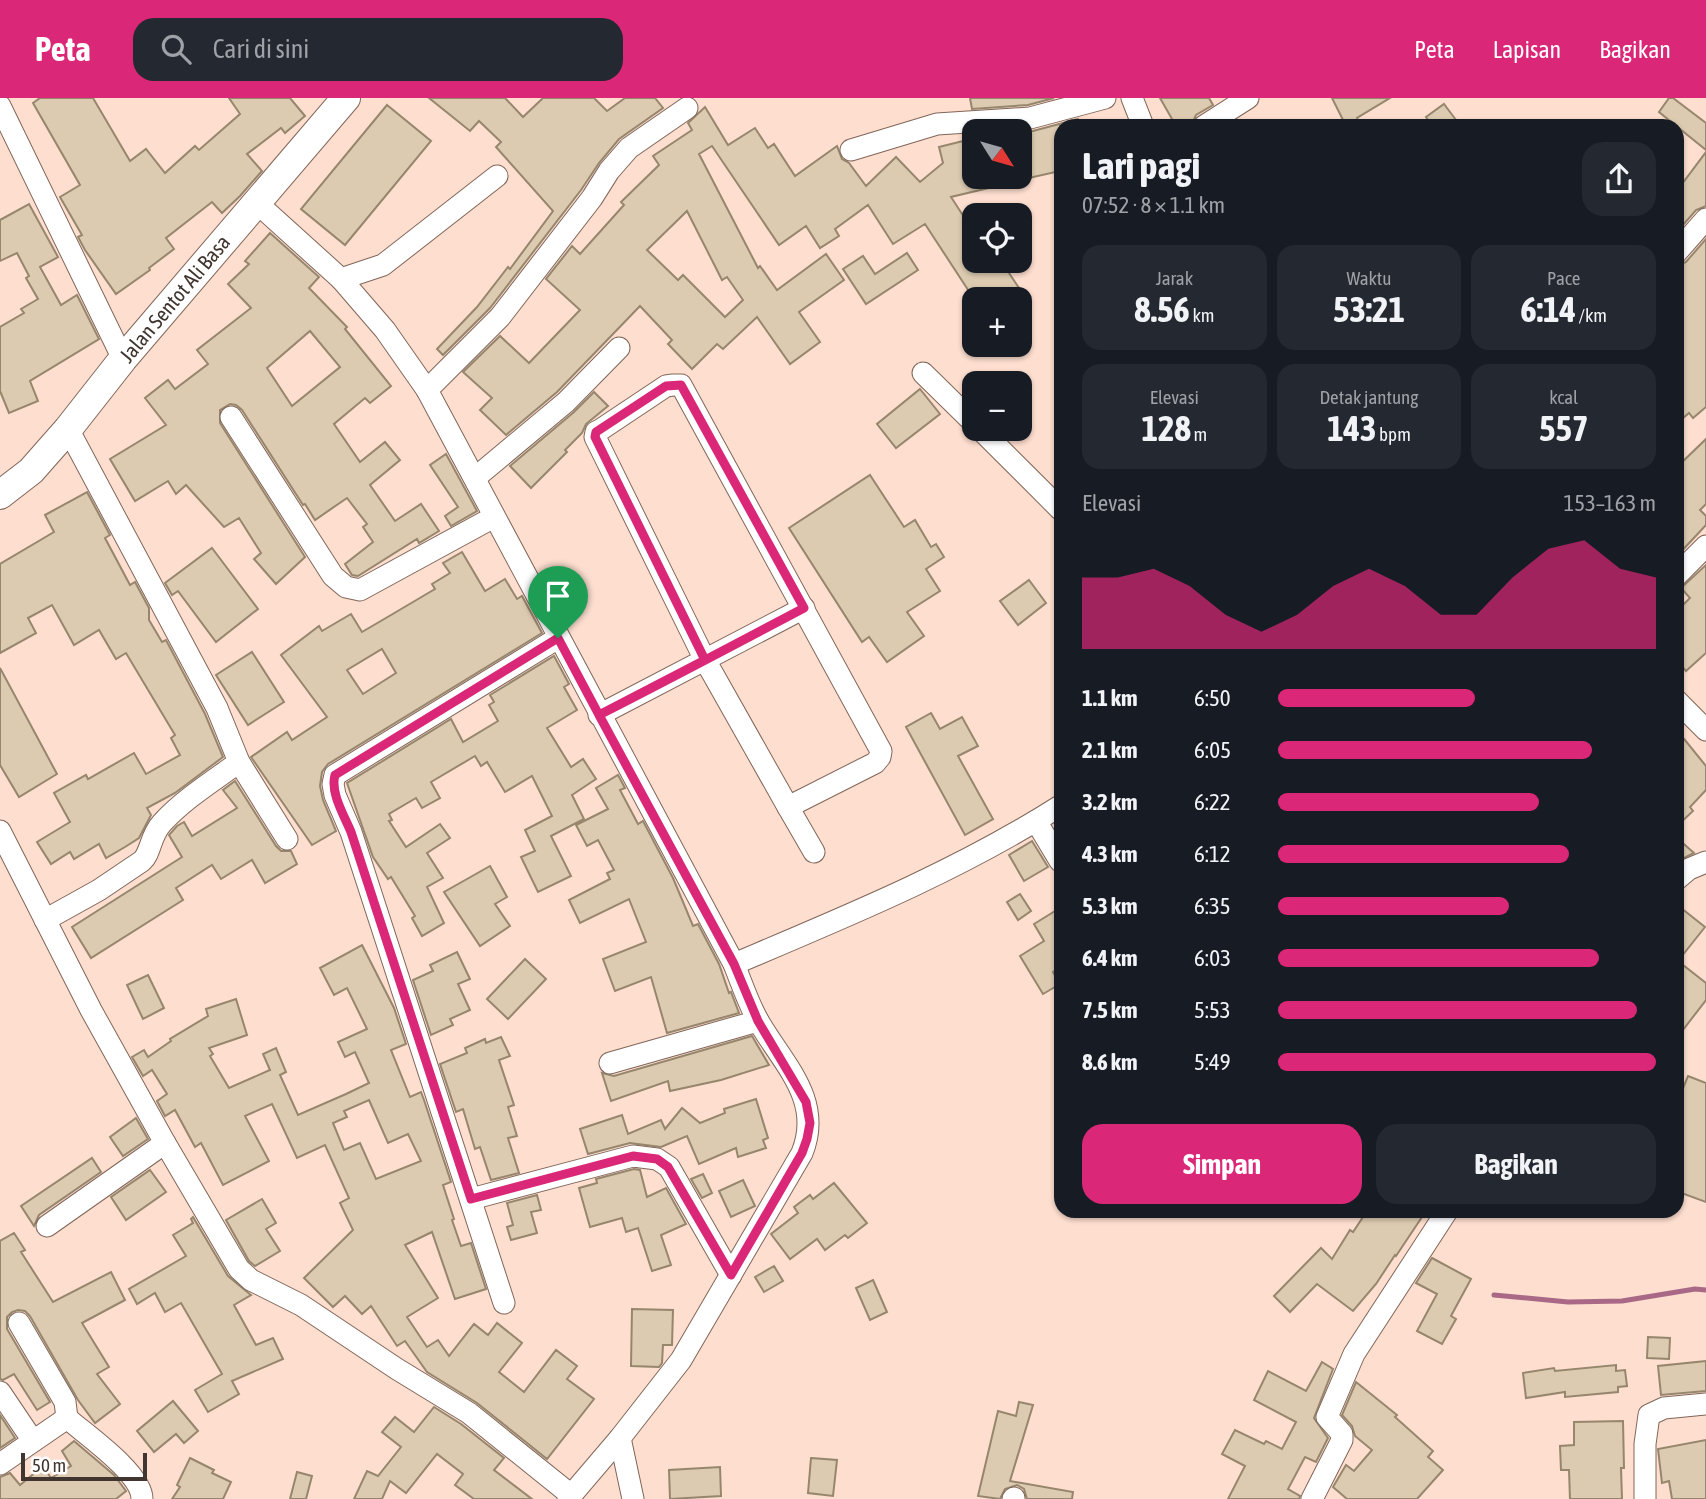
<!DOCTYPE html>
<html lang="id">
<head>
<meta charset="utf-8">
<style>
	:root { --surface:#171b24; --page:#242831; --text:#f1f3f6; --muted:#9ea1a6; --accent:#db2777 }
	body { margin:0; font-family:"Asap Condensed",sans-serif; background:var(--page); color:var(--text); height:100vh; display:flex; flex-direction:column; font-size:26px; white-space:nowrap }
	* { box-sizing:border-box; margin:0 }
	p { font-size:23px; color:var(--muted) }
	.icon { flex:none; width:38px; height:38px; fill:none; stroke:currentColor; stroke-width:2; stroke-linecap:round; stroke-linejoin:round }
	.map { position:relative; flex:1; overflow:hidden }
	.drawer { position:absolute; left:1054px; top:21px; width:630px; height:1099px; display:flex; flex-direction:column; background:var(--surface); border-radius:21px; box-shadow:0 2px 5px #0004 }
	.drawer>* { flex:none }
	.needle { width:46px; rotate:127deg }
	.fabs { position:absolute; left:962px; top:21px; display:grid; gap:14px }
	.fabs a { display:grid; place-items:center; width:70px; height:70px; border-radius:14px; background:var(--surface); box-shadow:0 2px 5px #0004; font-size:35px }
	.scale { position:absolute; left:21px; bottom:18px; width:126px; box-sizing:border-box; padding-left:7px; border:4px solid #41352f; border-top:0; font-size:19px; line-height:24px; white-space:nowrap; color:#41352f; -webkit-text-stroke:5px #fff; paint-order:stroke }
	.pin { position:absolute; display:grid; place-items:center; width:60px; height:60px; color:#fff; margin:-72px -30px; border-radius:50% 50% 50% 0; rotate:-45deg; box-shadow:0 0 7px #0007 }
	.pin .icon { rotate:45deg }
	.round { display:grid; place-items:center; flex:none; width:74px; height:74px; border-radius:21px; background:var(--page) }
	.summary { display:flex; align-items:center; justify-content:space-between; height:119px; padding:0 28px }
	h1 { font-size:38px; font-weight:700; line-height:52px }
	.metrics { display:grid; grid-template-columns:repeat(3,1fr); gap:10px; height:119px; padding:7px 28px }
	.metrics div { display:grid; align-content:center; border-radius:18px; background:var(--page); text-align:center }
	.metrics b { font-size:35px; font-weight:700 }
	.metrics small { font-size:19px; font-weight:400 }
	.metrics p { font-size:19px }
	.chart { height:196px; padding:14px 28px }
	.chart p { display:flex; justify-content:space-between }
	.chart svg { width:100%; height:126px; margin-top:7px; fill:var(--accent); opacity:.7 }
	.button { display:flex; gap:14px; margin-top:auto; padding:14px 28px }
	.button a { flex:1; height:80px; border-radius:21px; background:var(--accent); color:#fff; font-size:28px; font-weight:700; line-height:80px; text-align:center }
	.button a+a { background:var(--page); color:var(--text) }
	ul { padding:0 28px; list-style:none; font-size:23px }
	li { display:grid; grid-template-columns:112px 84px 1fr; align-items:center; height:52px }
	li i { height:18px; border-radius:9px; background:var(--accent) }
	header { display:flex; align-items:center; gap:42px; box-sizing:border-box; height:98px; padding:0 35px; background:var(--accent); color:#fff }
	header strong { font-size:33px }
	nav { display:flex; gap:38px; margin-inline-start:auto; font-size:24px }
	.search { width:490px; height:63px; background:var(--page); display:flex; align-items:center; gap:18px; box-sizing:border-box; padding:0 24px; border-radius:21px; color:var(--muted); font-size:26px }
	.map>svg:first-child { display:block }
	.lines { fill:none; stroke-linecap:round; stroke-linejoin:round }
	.stream { stroke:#a96886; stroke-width:5 }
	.building { fill:#ddcbb1; stroke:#96866d; stroke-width:2; fill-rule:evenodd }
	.street-casing { stroke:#816659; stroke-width:23 }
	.secondary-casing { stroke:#816659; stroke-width:30 }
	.street { stroke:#fff; stroke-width:21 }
	.secondary { stroke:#fff; stroke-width:28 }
	.route-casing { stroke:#fff; stroke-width:14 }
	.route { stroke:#db2777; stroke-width:9 }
	.labels { text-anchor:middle; stroke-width:7; stroke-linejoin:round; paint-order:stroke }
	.street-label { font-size:21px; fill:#41352f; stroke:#fff }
</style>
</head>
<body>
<header>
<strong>Peta</strong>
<div class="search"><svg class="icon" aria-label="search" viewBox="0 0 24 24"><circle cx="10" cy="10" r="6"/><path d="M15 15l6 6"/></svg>Cari di sini</div>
<nav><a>Peta</a><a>Lapisan</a><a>Bagikan</a></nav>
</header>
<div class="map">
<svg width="1706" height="1401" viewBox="0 0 1706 1401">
	<rect width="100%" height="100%" fill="#fddecf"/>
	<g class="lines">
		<polyline class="stream" points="1494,1197 1568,1204 1622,1203 1695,1191 1706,1192"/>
	</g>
	<g class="building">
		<polygon points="40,0 93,0 130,63 146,51 165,75 195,48 199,52 240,16 229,0 290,0 305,18 285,35 281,30 247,56 262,73 240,98 222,115 212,104 166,140 174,151 149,170 150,172 116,196 85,152 78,139 82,137 60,99 80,87 33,5"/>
		<polygon points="429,0 505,0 523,19 543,0 594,0 607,13 625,0 655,0 663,10 619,41 599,65 581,92 490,210 443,257 437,251 477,209 508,169 510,171 553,113 496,49 501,44 479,23 470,33"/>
		<polygon points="970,0 1054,0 1028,7 972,11"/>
		<polygon points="1160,0 1209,0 1213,7 1196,17 1191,28 1176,28"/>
		<polygon points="1332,0 1390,0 1357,20 1361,28 1346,28"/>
		<polygon points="1669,0 1673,0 1706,25 1706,52 1659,14"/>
		<polygon points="1444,6 1456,22 1448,28 1432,28 1426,19"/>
		<polygon points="387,7 431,43 345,147 301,111"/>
		<path d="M705,9L728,47L755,30L768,50L774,46L795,78L837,48L842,61L849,65L866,88L896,59L920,84L943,65L939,49L975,40V79H1014V84L951,99L975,136V163H1001L1019,190L1002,201H974L925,126L893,146L868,107L835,131L839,138L820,150L806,128L779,147L712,48L699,56L758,170L760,168L777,192L826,156L844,182L799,214L820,244L790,266L757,219L723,251L717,246L692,271L668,246L672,242L640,208L557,294L506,337L480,312L492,300L463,274L500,238L529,265L580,212L546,181L572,148L580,156L624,107L621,104L659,67L653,58L692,32L688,25ZM687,113L722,182L727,179L743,202L725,219L683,177L678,182L647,152Z"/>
		<polygon points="1078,21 1080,28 1060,28 1060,73 1020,82 1020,34 1033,33"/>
		<polygon points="1706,54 1706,108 1696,112 1676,135 1676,94"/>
		<polygon points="29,106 58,159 40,169 61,207 77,197 99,241 30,283 38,303 9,315 0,293 0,229 24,215 21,211 38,201 26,180 29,178 17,155 0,163 0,122"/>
		<path d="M270,135L319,179L309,190L347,229L345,231L391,288L370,305L365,300L334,326L360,364L385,344L400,362L370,387L395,423L421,406L439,433L419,445L417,441L358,478L352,477L345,466L373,444L363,429L367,426L347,400L315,422L305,406L303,407L242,312L236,307L230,306L220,312V325L305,459L276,486L254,461L261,455L239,420L224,429L186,387L176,396L168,383L135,403L110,361L166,327L145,300L168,282L175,291L208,266L197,252L251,210L228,186L249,166L245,163ZM310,233L340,269L292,308L267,270Z"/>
		<polygon points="1706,141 1706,309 1693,320 1689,315 1676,326 1676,168 1686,164"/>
		<polygon points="907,155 918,172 866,206 843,171 863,158 875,176"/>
		<polygon points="920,291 940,316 896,350 877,326"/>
		<polygon points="594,294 608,308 586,326 582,335 565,352 567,354 531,390 510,368 574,314"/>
		<polygon points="1706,341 1706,406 1700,412 1706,418 1706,427 1678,457 1676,455 1676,370"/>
		<polygon points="446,356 477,413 451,428 445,418 458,409 430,367"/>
		<polygon points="870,377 904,429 915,422 931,449 936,446 944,459 926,471 940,493 907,514 924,538 887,564 869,539 862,544 789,430"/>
		<polygon points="87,394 110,437 105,440 130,487 135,484 149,510 149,522 162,544 166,542 205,616 223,659 175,695 147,710 151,717 139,740 125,749 106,760 99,746 74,761 70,754 51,766 37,744 70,724 54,695 86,677 88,681 134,655 146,676 180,657 171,640 175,637 126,555 116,561 99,532 74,547 52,507 28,520 36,535 0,555 0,466 54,434 45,417"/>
		<polygon points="212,450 258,511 216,544 178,493 172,497 165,485"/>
		<path d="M462,454L485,493L505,481L517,501L522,498L542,535L328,666L322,674L320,688L323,702L336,733L312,747L251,659L287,634L292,642L327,619L281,557L319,528L322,533L351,516L362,534L391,517L435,491L432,486L450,475L443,465ZM382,551L396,575L363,596L347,572Z"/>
		<polygon points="1706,467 1706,555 1686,573 1676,562 1676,514 1690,500 1681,490"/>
		<polygon points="1029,482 1046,505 1018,527 1000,503"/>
		<polygon points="252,554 284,604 248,627 216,577"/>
		<polygon points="554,558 569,586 564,589 577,612 547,630 571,669 583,661 596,681 572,697 584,721 551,738 571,778 538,794 521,759 535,753 525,732 552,718 532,678 505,694 487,664 481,668 475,658 431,684 440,700 422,710 416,700 389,716 392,722 389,723 406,749 440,726 450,740 427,755 443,780 427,789 444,825 422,838 412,820 415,818 391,779 388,781 373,759 347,685 451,621 463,644 498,623 489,607 494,604 490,597"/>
		<polygon points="0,570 57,676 19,699 0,667"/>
		<polygon points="931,615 940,631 962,619 978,648 958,658 993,721 965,737 906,629"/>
		<polygon points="1676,631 1706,668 1706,692 1690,709 1693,713 1676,729"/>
		<polygon points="618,677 625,690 620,692 638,726 643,723 673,780 693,828 698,826 719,866 729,895 731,894 739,915 667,935 651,879 615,893 603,861 646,844 629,801 580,825 569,802 610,781 607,775 614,772 598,742 587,748 576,727 608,711 596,690"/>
		<polygon points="235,683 276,748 281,753 291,753 297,766 265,785 252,762 221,781 212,767 176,790 183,802 91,860 72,829 182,759 169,737 177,728 184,724 192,738 237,710 223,692"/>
		<polygon points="1676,739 1694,755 1676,764"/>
		<polygon points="1032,743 1048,769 1024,783 1009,757"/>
		<polygon points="490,768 507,799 495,806 510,828 480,848 444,794"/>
		<polygon points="1020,796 1031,813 1018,822 1007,804"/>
		<polygon points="1676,806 1705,829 1678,863 1706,885 1706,902 1676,941"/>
		<polygon points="1060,810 1060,869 1053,874 1060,886 1043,896 1020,858 1044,843 1034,826"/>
		<path d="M362,847L394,910L406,946L391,952L410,999L421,994L424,1002L451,1084L443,1087L454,1121L452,1122L461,1148L471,1145L486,1191L455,1201L432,1134L405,1147L438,1200L407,1219L427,1249L438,1242L449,1258L474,1226L488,1237L497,1225L522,1245L499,1274L524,1294L556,1252L577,1268L567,1281L594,1301L547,1361L477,1305L427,1274L405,1243L397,1248L371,1208L362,1216L345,1198L333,1209L304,1180L353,1132L340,1105L349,1100L325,1047L297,1060L272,1006L245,1018L269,1063L223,1087L201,1045L195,1049L175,1012L165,1018L157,1003L167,996L152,972L143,978L132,959L144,952L148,959L171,943L170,941L208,918L206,911L236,901L247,937L209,950L213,956L210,958L229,990L270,972L263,956L276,950L286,974L280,977L298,1017L346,996L369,985L355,954L345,959L338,944L367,931L347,890L334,897L320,870ZM369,1002L388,1045L408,1036L421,1063L376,1081L360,1045L344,1052L333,1025L347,1019L344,1013Z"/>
		<polygon points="457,854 470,881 458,886 470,912 450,921 453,927 431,937 413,882 433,873 430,867"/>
		<polygon points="525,861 546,881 508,921 487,901"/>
		<polygon points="148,877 164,910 143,921 127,887"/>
		<polygon points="752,938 769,967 721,982 670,993 668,983 611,1003 602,975 614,978"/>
		<polygon points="501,939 510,958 499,962 514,1007 508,1009 517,1038 508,1040 519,1075 491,1082 480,1049 475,1051 463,1011 456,1014 440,966 467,955 465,950 485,941 486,945"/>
		<polygon points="1688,978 1706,985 1706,1104 1676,1093 1676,1007"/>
		<polygon points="756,1001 768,1040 763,1042 766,1050 738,1059 736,1050 699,1066 687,1038 661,1049 630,1045 588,1056 580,1031 622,1017 628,1036 661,1022 665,1031 682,1010 700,1025 725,1015 724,1011"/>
		<polygon points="136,1020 148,1041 123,1058 110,1039"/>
		<polygon points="92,1060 101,1074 39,1117 34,1128 21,1108"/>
		<polygon points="634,1071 640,1072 647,1099 666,1090 686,1126 661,1137 671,1167 652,1173 638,1130 626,1134 622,1120 590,1129 579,1090 597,1085 596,1081"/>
		<polygon points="150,1072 166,1094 126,1122 111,1099"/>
		<polygon points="703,1076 712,1095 702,1100 691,1081"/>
		<polygon points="743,1082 755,1108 731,1119 719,1093"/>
		<polygon points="834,1085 867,1125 848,1140 845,1137 825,1152 817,1141 790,1161 771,1136 798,1115 794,1109 810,1097 813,1101"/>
		<polygon points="537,1097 541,1112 531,1114 537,1135 511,1142 507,1129 513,1127 507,1105"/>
		<polygon points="262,1101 276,1125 266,1131 280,1153 255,1168 249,1163 226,1122"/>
		<polygon points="1367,1113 1426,1113 1396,1158 1395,1157 1376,1186 1353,1213 1317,1186 1290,1214 1274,1198 1321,1150 1332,1161 1350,1132 1353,1134"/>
		<polygon points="193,1119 228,1178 251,1197 234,1207 256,1247 273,1240 283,1261 232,1283 239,1296 208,1314 195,1292 222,1276 181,1205 165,1214 155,1195 137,1206 129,1191 186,1158 173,1137 193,1125 191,1121"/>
		<polygon points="14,1135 25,1152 21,1154 53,1204 111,1174 125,1202 82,1225 109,1269 97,1276 120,1306 95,1325 78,1302 30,1218 25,1213 18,1212 12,1214 7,1219 7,1231 50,1304 37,1312 14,1276 3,1282 0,1281 0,1143"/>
		<polygon points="1432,1160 1471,1181 1451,1218 1456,1221 1442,1246 1417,1233 1437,1196 1416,1185"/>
		<polygon points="774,1168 783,1183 764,1194 755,1179"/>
		<polygon points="873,1182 887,1214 870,1222 856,1190"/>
		<polygon points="632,1211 673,1212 672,1247 663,1247 662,1265 659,1269 631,1268"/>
		<polygon points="1648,1239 1670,1240 1669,1261 1647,1260"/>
		<polygon points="1706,1263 1706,1293 1661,1297 1658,1268"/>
		<polygon points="1322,1264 1333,1271 1314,1320 1328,1340 1316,1364 1305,1359 1288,1391 1300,1398 1299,1401 1228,1401 1245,1368 1222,1356 1235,1332 1264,1346 1266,1343 1282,1351 1296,1324 1254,1302 1268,1273 1306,1293"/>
		<polygon points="1616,1267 1616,1273 1625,1272 1627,1288 1618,1289 1618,1294 1565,1299 1565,1294 1526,1300 1523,1275 1554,1270 1555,1273"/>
		<polygon points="1356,1284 1397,1317 1395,1319 1433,1353 1428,1359 1443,1372 1417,1401 1347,1401 1333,1389 1346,1367 1354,1373 1372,1352 1355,1338 1352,1328 1342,1317"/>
		<polygon points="173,1303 198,1333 184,1345 176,1336 154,1354 137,1333"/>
		<polygon points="1019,1304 1033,1307 1010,1383 1073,1394 1072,1401 1027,1401 1024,1391 1017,1387 1005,1391 1000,1401 978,1398 998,1313 1016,1318"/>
		<polygon points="434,1309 461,1326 504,1360 494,1372 532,1401 474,1401 455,1387 463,1376 437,1356 406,1395 390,1383 382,1401 354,1401 367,1373 378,1378 401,1349 382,1334 395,1319 414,1334"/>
		<polygon points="0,1317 15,1340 0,1350"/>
		<polygon points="1623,1323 1624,1370 1621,1370 1622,1401 1570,1401 1569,1372 1561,1372 1560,1348 1574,1347 1574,1324"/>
		<polygon points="1706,1342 1706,1401 1672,1401 1669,1383 1662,1385 1658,1351"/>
		<polygon points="74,1343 114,1377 126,1393 116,1401 0,1401 0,1379 10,1375 20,1387 43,1368 51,1380 71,1368 62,1353"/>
		<polygon points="190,1360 214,1372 212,1375 231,1384 223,1401 172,1401 180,1389 177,1387"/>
		<polygon points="811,1360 837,1362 833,1398 808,1395"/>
		<polygon points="720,1369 721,1398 670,1401 669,1372"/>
		<polygon points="297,1374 312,1378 306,1401 290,1401"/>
	</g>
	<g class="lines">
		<defs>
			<g id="street">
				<polyline points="1132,0 1143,28"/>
				<polyline points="0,8 123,261"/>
				<polyline points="1204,28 1248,0"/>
				<polyline points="851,52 937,26 1030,20 1105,0"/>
				<path d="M257,105L341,181L385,232L427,292L734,866C742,886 749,908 760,926C785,968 823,1003 802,1055L681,1262L620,1340L568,1401"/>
				<polyline points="1676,155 1706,121"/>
				<polyline points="341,181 383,167 497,78"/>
				<polyline points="923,275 975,326"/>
				<polygon points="673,287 681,287 881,653 880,659 875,665 788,709 705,562 595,339 596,334 600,332 666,288"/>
				<polyline points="427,292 500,219 592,100 609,73 629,50 687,10"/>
				<polyline points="231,319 333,478 346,489 360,492 494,419"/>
				<polyline points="68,331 217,610 239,664 287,741"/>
				<polyline points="980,331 1060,411"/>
				<polyline points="475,380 566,304 619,250"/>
				<polyline points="1676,478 1706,448"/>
				<polyline points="1676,602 1706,632"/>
				<polyline points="599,617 804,510"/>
				<polyline points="788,709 814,754"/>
				<polyline points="1036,723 1060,763"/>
				<polyline points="0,733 91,912 165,1045 239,1171 251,1182 301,1207 397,1271 469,1315 571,1397"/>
				<polyline points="1676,782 1689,771 1706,764"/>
				<path d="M45,822L99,792L142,763C151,755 150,738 162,725C184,701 213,683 239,664"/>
				<path d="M734,866C845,819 958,773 1060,708"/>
				<polyline points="610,965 758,923"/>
				<polyline points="471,1101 633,1058 657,1061 669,1069 731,1177"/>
				<polyline points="47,1128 165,1045"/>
				<polyline points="504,1205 351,734 335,697 333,686 335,677 558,540"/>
				<polyline points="0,1294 33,1343"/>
				<path d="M67,1320C86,1337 142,1375 142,1401"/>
				<polyline points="620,1340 633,1401"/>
				<polyline points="0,1366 67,1320 65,1304 19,1225"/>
				<polyline points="1013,1401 1014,1400"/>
				<polyline points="1312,1401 1342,1342 1342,1336 1327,1319 1354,1256 1447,1113"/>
				<polyline points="1645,1401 1645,1346 1649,1317 1664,1310 1706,1306"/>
			</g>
			<polyline id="secondary" points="0,397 31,373 68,331 123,261 346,0"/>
		</defs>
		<use href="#street" class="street-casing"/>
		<use href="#secondary" class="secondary-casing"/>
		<use href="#street" class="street"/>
		<use href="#secondary" class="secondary"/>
	</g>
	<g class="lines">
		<defs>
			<path id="route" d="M558,540L335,677C330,695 344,717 351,734L471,1101L633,1058L657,1061L668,1069L731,1177L802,1055L807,1041L810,1025L806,1004L758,923L734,866L599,617L705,562L595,339L596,334L666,288L681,287L804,510C736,546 668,582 599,617L558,540"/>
		</defs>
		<use href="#route" class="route-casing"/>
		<use href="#route" class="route"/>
	</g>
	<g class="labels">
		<g class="street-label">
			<text transform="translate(175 201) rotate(-50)" y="7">Jalan Sentot Ali Basa</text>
		</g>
	</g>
</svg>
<div class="fabs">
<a><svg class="needle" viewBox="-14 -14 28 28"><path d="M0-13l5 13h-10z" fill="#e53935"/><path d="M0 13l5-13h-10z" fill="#9ea1a6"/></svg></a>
<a><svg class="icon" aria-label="locate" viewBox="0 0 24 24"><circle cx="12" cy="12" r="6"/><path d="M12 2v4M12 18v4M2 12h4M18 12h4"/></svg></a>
<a>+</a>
<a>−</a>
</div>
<div class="scale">50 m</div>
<div class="pin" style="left:558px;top:540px;background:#1e9e55"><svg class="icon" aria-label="arrive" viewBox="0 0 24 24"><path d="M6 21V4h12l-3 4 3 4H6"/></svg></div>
<section class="drawer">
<div class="summary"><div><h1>Lari pagi</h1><p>07:52 · 8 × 1.1 km</p></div><a class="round"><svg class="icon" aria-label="share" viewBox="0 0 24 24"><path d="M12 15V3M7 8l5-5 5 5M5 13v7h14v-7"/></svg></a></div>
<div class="metrics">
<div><p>Jarak</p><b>8.56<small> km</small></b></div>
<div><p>Waktu</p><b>53:21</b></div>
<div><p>Pace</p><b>6:14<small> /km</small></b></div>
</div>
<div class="metrics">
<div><p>Elevasi</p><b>128<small> m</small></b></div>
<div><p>Detak jantung</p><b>143<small> bpm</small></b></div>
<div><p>kcal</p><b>557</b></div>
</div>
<div class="chart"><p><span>Elevasi</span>153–163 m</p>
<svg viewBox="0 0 160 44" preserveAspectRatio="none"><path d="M0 44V19L10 19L20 16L30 22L40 32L50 38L60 32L70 22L80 16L90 22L100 32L110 32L120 19L130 9L140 6L150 16L160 19V44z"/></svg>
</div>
<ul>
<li><b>1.1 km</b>6:50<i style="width:52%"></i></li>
<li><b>2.1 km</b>6:05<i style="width:83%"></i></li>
<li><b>3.2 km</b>6:22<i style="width:69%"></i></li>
<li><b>4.3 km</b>6:12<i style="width:77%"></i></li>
<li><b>5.3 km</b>6:35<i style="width:61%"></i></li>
<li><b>6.4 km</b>6:03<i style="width:85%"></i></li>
<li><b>7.5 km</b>5:53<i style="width:95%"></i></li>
<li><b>8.6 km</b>5:49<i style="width:100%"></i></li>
</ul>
<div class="button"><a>Simpan</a><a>Bagikan</a></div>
</section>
</div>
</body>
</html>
